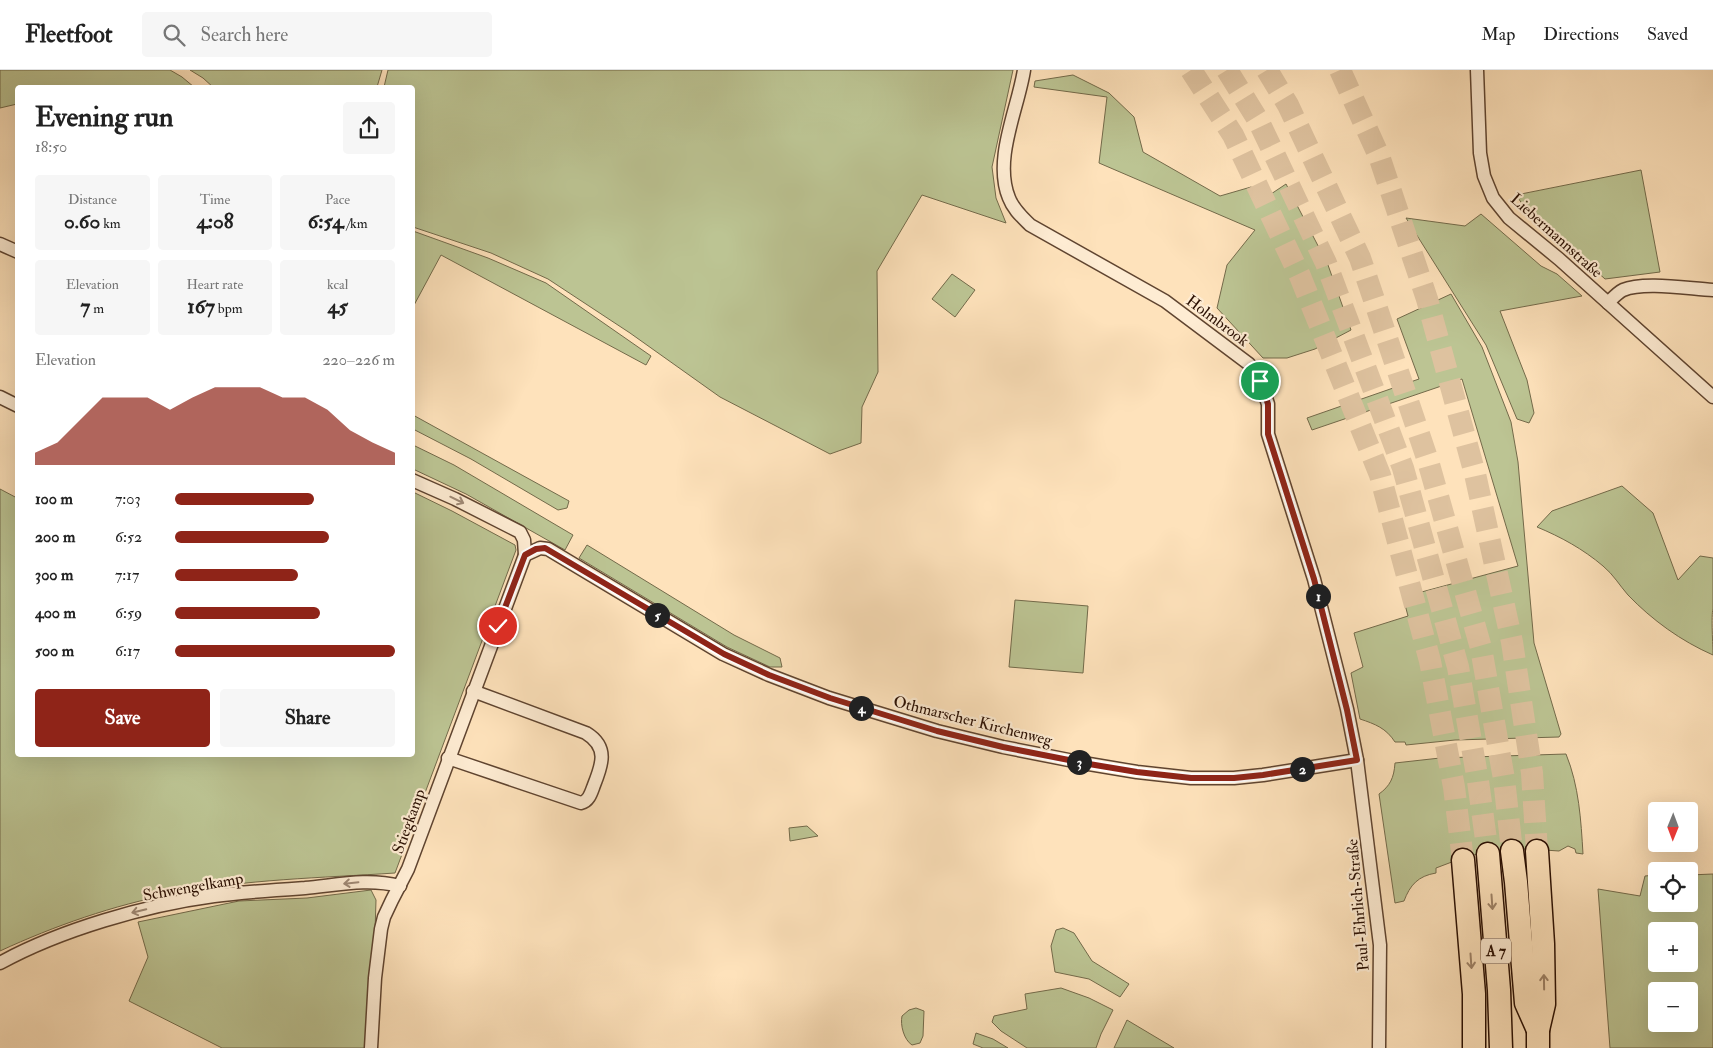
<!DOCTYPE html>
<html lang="en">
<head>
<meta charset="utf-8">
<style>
	:root { --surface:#fff; --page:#f6f6f6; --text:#222; --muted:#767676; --line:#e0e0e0; --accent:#8f2418 }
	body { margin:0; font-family:"IM FELL Double Pica",serif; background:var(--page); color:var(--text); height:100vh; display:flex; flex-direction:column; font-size:19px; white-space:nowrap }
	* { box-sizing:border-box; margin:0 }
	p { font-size:16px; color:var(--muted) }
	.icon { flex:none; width:28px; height:28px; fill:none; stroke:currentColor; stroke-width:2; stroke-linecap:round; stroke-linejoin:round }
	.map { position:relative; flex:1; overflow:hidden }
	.panel { position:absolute; left:15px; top:15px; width:400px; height:672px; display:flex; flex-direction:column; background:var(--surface); border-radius:5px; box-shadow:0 5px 20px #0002 }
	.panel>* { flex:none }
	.needle { width:32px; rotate:181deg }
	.buttons { position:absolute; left:1648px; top:732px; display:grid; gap:10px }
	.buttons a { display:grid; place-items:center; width:50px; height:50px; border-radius:5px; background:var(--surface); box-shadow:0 5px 20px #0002; font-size:25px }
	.pin { position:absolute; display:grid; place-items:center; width:42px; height:42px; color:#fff; margin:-21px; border:2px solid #fff; border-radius:50%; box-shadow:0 1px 5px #0007 }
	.km { position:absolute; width:25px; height:25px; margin:-12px; border-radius:50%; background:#222; color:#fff; font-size:14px; line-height:25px; text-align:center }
	.round { display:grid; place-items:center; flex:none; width:52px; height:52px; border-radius:5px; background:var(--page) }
	.headline { display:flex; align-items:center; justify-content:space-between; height:85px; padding:0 20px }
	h1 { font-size:28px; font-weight:700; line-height:38px }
	.figures { display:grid; grid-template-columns:repeat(3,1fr); gap:8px; height:85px; padding:5px 20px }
	.figures div { display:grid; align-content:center; border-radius:5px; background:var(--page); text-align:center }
	.figures b { font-size:21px; font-weight:700 }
	.figures small { font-size:14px; font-weight:400 }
	.figures p { font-size:14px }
	.chart { height:140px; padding:10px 20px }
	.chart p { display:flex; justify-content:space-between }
	.chart svg { width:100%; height:90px; margin-top:5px; fill:var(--accent); opacity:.7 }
	.action { display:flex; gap:10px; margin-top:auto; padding:10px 20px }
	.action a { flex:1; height:58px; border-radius:5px; background:var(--accent); color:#fff; font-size:20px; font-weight:700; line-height:58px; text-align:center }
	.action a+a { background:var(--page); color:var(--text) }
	ul { padding:0 20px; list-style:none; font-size:16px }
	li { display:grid; grid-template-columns:80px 60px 1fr; align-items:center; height:38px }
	li i { height:12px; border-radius:6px; background:var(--accent) }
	header { display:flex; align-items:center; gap:30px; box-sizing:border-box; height:70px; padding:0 25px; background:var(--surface); border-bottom:1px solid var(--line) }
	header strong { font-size:24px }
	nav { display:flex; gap:28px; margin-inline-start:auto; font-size:18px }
	.search { width:350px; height:45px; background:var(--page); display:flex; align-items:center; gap:12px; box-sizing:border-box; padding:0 18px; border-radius:5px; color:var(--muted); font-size:19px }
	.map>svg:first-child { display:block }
	.green { fill:#bcc493; stroke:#736a4a; fill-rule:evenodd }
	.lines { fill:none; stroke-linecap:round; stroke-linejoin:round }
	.motorway-tunnel { stroke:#dec29f; stroke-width:22; stroke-dasharray:22 11; stroke-linecap:butt }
	.minor-casing { stroke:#5f4430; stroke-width:15 }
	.motorway-casing { stroke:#2a0f02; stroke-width:25 }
	.minor { stroke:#feecd3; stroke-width:12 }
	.motorway { stroke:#fee2bb; stroke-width:22 }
	.oneway { stroke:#9f8975 }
	.oneway2 { stroke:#9f8368 }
	.route-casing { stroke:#fff; stroke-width:10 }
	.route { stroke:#8f2418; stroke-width:6 }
	.labels { text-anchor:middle; stroke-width:4.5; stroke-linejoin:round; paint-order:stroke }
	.shield { fill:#feecd3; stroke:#6a5141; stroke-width:1 }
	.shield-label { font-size:15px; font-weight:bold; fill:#2a0f02 }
	.street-label { font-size:16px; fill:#2a0f02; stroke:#feecd3 }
</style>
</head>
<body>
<header>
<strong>Fleetfoot</strong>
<div class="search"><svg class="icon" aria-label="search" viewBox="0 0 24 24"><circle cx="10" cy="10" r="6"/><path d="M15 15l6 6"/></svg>Search here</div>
<nav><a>Map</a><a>Directions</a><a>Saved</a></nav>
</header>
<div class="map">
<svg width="1713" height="978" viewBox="0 0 1713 978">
	<rect width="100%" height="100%" fill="#fee2bb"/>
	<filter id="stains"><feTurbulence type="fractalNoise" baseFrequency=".004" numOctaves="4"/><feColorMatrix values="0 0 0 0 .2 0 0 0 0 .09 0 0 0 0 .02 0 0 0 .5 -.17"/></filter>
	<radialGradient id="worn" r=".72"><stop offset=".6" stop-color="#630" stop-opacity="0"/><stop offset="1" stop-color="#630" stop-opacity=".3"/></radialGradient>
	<g class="green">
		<polygon points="0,0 170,0 182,7 194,17 18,18 17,34 0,38"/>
		<polygon points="190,0 382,0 377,17 214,18 203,8"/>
		<polygon points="388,0 1013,0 992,97 996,128 1006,153 922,125 877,201 878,302 862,337 861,373 830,384 720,327 630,263 548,209 491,183 413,157 412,18 384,17"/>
		<polygon points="1073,5 1109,23 1134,47 1143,82 1220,126 1251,117 1268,126 1286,114 1328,195 1351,260 1315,279 1287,288 1263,288 1217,238 1227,195 1255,160 1099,93 1107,27 1034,17 1035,11"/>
		<polygon points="1641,100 1660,202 1605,209 1523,135 1516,125"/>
		<polygon points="1481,144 1541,196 1557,204 1582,226 1500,241 1527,310 1534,343 1529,353 1517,349 1486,275 1406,148 1465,156"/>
		<polygon points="413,161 488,188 546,213 651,286 646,295 441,185 413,237 413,214 414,210 412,197"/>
		<polygon points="952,204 975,220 955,247 932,229"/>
		<path d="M1451,224L1482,277L1511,352L1518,392L1534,573L1561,664L1559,667L1455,670L1406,675L1405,672H1395C1386,658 1375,654 1360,649L1351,603L1363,597L1354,563L1408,546L1403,527L1518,496L1462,309L1312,360L1307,348L1419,309L1397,249Z"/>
		<polygon points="413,345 569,431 567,438 558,440 471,389 413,359"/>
		<polygon points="413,375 454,395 573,465 565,480 466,424 413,399"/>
		<path d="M1622,416L1653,443L1678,510L1700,486L1713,488V539C1711,545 1713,576 1713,585C1681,571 1652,550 1628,525C1620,516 1613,504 1603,496C1583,479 1561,467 1537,457L1552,441Z"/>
		<path d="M0,419L17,428L18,685H412L413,422L452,441L515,475L516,480L395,803C321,808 245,809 172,824C114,835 54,856 0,881Z"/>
		<polygon points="587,475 734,565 780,588 782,597 770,597 727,577 579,488"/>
		<polygon points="1015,530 1088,536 1083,603 1009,597"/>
		<path d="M1566,684C1579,716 1581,750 1583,784L1576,783L1575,779L1568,776L1559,781L1530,779L1496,780L1465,787L1436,798V803C1418,806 1410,815 1404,831L1395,833L1379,724C1390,716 1394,708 1395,693L1440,688Z"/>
		<polygon points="807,756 818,766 790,771 789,758"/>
		<path d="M1713,804V978H1610L1598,819L1640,826L1645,806L1656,805V834H1689V805ZM1656,861H1689V894H1656ZM1656,921H1689V954H1656Z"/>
		<polygon points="371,820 376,830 375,862 368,917 365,978 222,978 129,931 148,887 138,852 239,831 307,828"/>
		<polygon points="1063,858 1074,863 1092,891 1129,914 1120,927 1089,909 1055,902 1051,876 1056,860"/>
		<polygon points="1061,918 1089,928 1113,940 1101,964 1096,978 1027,978 1001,961 992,952 994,946 1027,939 1025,924"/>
		<path d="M916,938L924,941L923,966L920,973L912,975C904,970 900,955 902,946L909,940Z"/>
		<polygon points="1127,950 1174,978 1114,978"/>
		<polygon points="976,963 993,969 1008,978 983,978 973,974"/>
	</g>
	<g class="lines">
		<g class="motorway-tunnel">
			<polyline points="1191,0 1233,65 1300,206 1380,405 1430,591 1454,717 1463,790"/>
			<polyline points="1227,0 1258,50 1326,193 1403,398 1458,597 1478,711 1488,784"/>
			<polyline points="1267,0 1288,35 1360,188 1428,391 1481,578 1504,709 1512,781"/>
			<polyline points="1340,0 1379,86 1427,229 1475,404 1512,572 1532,703 1537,781"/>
		</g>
		<defs>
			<g id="minor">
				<path d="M1024,0C1018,39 993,89 1009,128C1013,139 1022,147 1030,155L1165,231L1249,294L1260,311L1268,334V364L1314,509L1347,639L1357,690L1380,875L1379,978"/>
				<polyline points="1477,0 1480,83 1484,106 1493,128 1509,148 1559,189 1713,327"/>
				<polyline points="0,174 18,182"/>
				<path d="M1608,233C1613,228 1617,223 1623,220C1644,211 1690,219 1713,220"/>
				<polyline points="0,327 18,336"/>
				<polyline points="525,485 540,478 548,479 723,584 769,605 829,628 937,661 1003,677 1089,694 1137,702 1191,708 1234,708 1263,705 1357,690"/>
				<path d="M448,688L581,733C589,731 591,723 594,715C602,695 609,677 586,663L473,621"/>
				<path d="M0,893C60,860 146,835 214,826C244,822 275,820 305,818C338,815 367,808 400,816"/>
				<polyline points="371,978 375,908 381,859 384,847 392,830 408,799 525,485 524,470 520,462 455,429 412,410"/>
			</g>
			<g id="motorway">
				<polyline points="1512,781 1516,812 1526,933 1538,960"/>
				<polyline points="1537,781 1543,874 1544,934 1538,960 1538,978"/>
				<polyline points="1488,784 1499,920 1501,978"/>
				<polyline points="1463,790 1474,924 1474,978"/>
			</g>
		</defs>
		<use href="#minor" class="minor-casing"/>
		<use href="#motorway" class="motorway-casing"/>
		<use href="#minor" class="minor"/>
		<use href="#motorway" class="motorway"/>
	</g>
	<defs><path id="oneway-shaft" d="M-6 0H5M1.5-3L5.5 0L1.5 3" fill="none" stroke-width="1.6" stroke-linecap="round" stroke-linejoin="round" transform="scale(1.25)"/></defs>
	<g class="oneway">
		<use href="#oneway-shaft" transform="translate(457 430) rotate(26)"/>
		<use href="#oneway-shaft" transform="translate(351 813) rotate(174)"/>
		<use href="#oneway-shaft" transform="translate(139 841) rotate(166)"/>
	</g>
	<g class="oneway2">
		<use href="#oneway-shaft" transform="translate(1492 832) rotate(86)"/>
		<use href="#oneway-shaft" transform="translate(1471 891) rotate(86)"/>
		<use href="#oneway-shaft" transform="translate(1544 912) rotate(-91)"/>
	</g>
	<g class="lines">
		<defs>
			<polyline id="route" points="498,556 525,485 536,479 545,478 724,584 769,605 830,628 937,661 1003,677 1089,694 1137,702 1191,708 1234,708 1263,705 1357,690 1347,640 1314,509 1268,364 1268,334 1260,311"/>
		</defs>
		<use href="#route" class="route-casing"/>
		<use href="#route" class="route"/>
	</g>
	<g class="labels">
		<rect class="shield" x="1481" y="868.5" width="30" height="25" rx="4"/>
		<g class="shield-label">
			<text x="1496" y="886">A 7</text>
		</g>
		<g class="street-label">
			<text transform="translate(1557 165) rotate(42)" y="6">Liebermannstraße</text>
			<text transform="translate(1218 250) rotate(37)" y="6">Holmbrook</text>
			<text transform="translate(973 650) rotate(14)" y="6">Othmarscher Kirchenweg</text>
			<text transform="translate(408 751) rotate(-70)" y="6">Stiegkamp</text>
			<text transform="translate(193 816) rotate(-10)" y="6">Schwengelkamp</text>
			<text transform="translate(1357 835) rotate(-95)" y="6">Paul-Ehrlich-Straße</text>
		</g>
	</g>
	<rect width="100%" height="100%" filter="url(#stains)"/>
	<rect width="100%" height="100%" fill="url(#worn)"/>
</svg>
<div class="buttons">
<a><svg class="needle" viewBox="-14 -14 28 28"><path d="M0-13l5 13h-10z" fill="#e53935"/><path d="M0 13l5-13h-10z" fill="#767676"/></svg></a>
<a><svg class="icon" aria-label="locate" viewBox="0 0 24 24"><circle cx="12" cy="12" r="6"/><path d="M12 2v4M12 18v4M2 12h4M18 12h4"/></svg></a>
<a>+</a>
<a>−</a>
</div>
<div class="pin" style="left:1260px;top:311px;background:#1e9e55"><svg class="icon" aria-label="arrive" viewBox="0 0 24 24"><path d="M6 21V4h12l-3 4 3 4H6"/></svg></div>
<div class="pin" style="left:498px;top:556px;background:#d93025"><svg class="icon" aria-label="check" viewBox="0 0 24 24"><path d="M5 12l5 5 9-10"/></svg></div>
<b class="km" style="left:1318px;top:526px">1</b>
<b class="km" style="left:1302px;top:699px">2</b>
<b class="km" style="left:1079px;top:692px">3</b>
<b class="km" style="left:861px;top:638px">4</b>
<b class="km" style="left:657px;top:545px">5</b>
<section class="panel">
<div class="headline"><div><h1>Evening run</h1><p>18:50</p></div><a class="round"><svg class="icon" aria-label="share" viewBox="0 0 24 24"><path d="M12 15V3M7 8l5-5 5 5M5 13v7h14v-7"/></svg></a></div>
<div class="figures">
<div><p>Distance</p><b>0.60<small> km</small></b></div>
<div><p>Time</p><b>4:08</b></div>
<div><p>Pace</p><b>6:54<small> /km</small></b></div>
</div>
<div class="figures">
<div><p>Elevation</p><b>7<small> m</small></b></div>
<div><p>Heart rate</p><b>167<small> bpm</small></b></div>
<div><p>kcal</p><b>45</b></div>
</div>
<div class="chart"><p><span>Elevation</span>220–226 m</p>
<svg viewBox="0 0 160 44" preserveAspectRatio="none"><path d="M0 44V38L10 33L20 22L30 11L40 11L50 11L60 17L70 11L80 6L90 6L100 6L110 11L120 11L130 17L140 27L150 33L160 38V44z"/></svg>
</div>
<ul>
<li><b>100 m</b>7:03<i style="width:63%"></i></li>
<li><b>200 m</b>6:52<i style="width:70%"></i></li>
<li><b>300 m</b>7:17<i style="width:56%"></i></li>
<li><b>400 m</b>6:59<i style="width:66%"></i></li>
<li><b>500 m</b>6:17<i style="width:100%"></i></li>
</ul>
<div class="action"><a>Save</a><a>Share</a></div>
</section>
</div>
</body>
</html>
